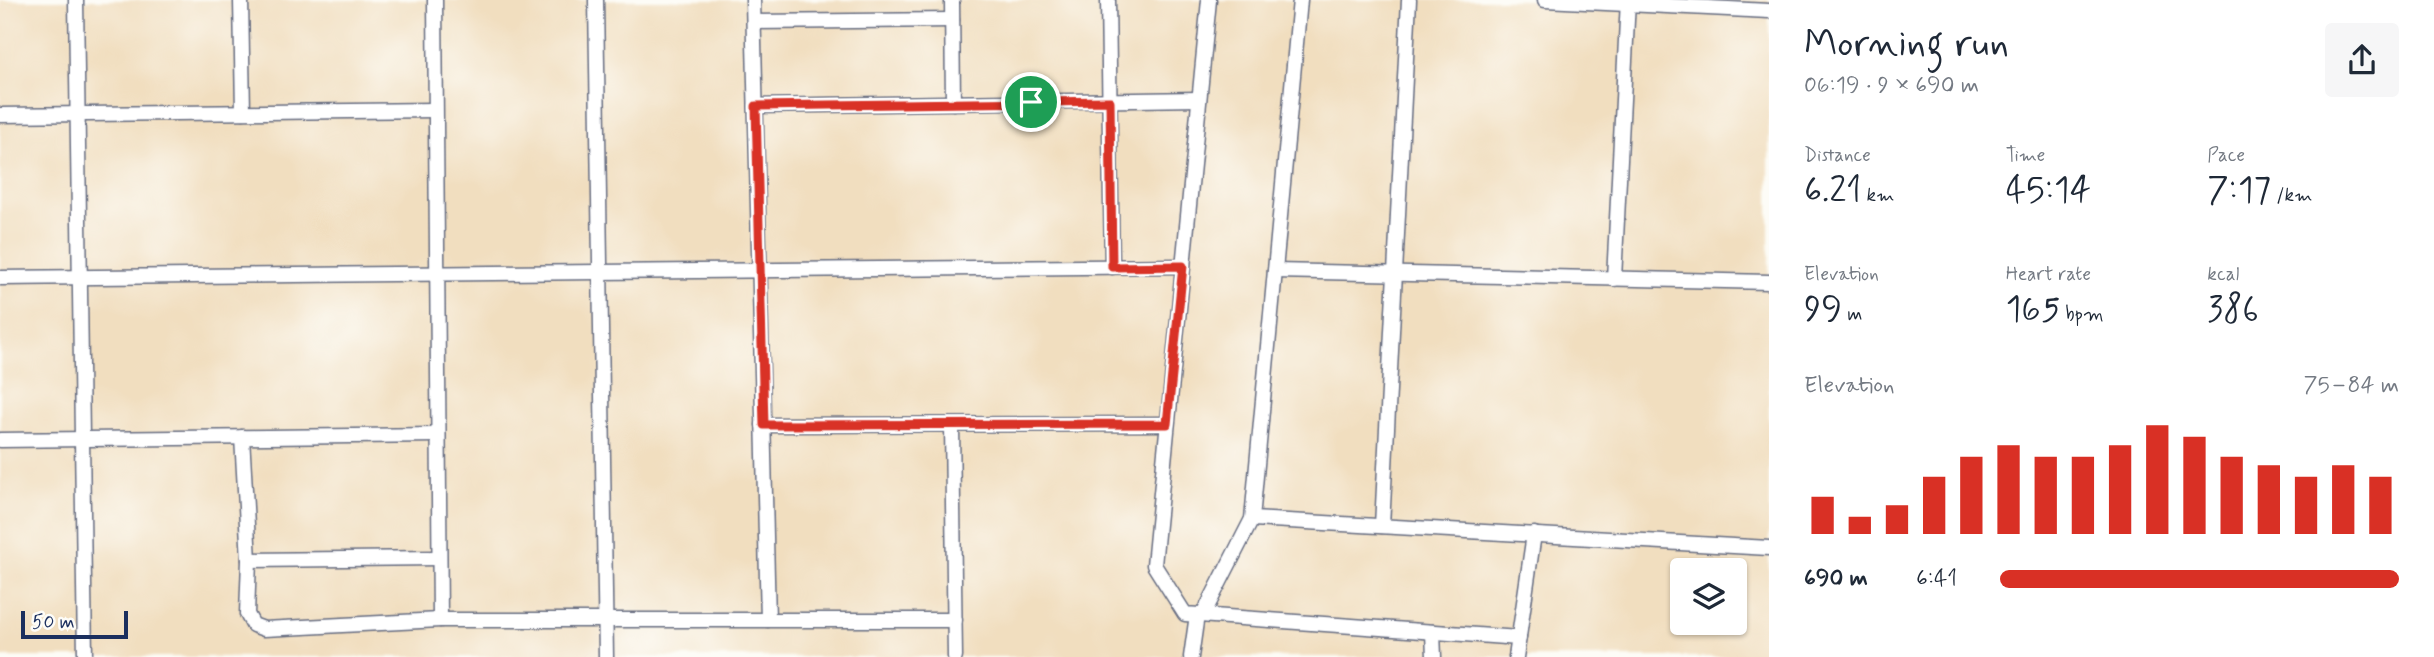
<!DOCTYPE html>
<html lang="en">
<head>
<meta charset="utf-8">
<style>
	:root { --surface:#fff; --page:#f6f6f7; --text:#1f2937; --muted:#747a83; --accent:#d93025 }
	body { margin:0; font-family:Mynerve,sans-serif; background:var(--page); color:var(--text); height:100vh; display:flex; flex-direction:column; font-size:26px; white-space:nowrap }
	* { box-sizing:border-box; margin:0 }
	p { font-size:23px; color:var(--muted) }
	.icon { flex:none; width:38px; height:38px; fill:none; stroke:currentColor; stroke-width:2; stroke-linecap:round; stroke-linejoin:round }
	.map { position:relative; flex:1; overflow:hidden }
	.details { display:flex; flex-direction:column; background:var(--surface); width:665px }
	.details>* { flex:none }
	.fabs { position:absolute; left:1670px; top:558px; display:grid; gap:14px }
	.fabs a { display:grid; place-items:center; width:77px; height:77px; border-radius:7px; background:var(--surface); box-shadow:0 2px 5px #0004; font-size:35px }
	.scale { position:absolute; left:21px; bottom:18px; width:107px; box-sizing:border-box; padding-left:7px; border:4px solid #1b2f5e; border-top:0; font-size:19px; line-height:24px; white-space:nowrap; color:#1b2f5e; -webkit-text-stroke:5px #fdfcf7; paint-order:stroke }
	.pin { position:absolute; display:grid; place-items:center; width:60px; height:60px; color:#fff; margin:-30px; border:4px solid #fff; border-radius:50%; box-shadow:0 2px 7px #0007 }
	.round { display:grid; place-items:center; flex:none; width:74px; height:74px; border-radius:7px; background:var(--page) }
	.summary { display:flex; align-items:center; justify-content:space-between; height:119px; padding:0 35px }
	h1 { font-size:38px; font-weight:600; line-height:52px }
	.stats { display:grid; grid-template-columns:repeat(3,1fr); gap:10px; height:119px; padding:7px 35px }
	.stats div { display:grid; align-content:center }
	.stats b { font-size:35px; font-weight:600 }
	.stats small { font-size:19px; font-weight:400 }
	.stats p { font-size:19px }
	.chart { height:196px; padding:14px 35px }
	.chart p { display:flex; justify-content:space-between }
	.chart svg { width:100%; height:126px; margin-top:7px; stroke:var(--accent); stroke-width:6 }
	ul { padding:0 35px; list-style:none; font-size:23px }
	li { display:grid; grid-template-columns:112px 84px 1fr; align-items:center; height:52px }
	li i { height:18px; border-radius:9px; background:var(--accent) }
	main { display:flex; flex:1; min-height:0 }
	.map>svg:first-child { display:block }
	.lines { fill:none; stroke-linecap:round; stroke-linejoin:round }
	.minor-casing { stroke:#666c80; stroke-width:17 }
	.minor { stroke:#fff; stroke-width:14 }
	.route-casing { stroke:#fff; stroke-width:14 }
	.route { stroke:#d93025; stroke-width:9 }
</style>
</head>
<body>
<main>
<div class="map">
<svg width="1769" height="657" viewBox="0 0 1769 657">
	<rect width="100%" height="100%" fill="#fdfcf7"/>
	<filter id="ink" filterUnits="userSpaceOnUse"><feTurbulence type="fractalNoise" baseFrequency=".0143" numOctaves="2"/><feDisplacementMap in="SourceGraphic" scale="14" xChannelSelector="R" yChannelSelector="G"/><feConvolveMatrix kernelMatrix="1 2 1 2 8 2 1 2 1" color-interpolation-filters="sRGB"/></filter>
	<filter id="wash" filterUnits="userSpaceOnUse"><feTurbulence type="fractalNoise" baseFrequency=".00686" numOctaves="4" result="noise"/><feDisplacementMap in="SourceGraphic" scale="28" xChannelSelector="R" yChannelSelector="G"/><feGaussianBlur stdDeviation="1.57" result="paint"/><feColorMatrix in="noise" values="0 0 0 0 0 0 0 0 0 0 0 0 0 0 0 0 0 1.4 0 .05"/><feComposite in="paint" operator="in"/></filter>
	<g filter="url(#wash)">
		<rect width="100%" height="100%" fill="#f1debf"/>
	</g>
	<g filter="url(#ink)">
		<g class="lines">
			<defs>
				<g id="minor">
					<polyline points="76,0 85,657"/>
					<polyline points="241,0 243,112"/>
					<polyline points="435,0 440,620"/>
					<polyline points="596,0 606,657"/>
					<polyline points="753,0 768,620"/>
					<polyline points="952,0 953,103"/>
					<polyline points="1108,0 1112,267"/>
					<polyline points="1209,0 1154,565 1185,614 1519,638"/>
					<polyline points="1545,0 1769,11"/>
					<polyline points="754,22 952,20"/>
					<polyline points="756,106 1199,99"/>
					<polyline points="0,115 435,110"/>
					<polyline points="1275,271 1769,282"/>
					<polyline points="0,278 1183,266"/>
					<polyline points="1614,279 1628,0"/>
					<polyline points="763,425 1167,424"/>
					<polyline points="952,425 955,657"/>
					<polyline points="242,437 249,560 247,614 253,625 264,629 440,620 955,620"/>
					<polyline points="0,440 438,435"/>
					<polyline points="1252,519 1769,548"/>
					<polyline points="1382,526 1409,0"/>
					<polyline points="249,560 439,558"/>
					<polyline points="1203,615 1252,519 1300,0"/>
					<polyline points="1433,632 1434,657"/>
					<polyline points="1191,657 1197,615"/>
					<polyline points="1516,657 1534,534"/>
				</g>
			</defs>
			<use href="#minor" class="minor-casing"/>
			<use href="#minor" class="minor"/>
		</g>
	</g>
	<g class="lines" filter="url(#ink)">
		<defs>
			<polygon id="route" points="1110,101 1112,267 1183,266 1167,424 764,425 756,106"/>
		</defs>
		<use href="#route" class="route-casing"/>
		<use href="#route" class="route"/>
	</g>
</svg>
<div class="fabs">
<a><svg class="icon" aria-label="layers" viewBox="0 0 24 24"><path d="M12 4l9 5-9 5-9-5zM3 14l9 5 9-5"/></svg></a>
</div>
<div class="scale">50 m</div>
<div class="pin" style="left:1031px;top:102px;background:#1e9e55"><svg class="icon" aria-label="arrive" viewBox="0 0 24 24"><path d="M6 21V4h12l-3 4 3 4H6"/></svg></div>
</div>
<section class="details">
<div class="summary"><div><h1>Morning run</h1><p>06:19 · 9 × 690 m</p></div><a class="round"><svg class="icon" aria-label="share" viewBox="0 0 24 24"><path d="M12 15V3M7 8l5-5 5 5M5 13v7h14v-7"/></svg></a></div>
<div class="stats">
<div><p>Distance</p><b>6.21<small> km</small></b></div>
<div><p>Time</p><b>45:14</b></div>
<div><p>Pace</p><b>7:17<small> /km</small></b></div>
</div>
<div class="stats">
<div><p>Elevation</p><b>99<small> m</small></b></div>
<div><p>Heart rate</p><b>165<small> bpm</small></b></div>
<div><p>kcal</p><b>386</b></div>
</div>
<div class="chart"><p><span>Elevation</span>75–84 m</p>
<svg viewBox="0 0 160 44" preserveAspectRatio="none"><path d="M5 44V31M15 44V38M25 44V34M35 44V24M45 44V17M55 44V13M65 44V17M75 44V17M85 44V13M95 44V6M105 44V10M115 44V17M125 44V20M135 44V24M145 44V20M155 44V24"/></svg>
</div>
<ul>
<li><b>690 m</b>6:41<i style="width:100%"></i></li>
</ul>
</section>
</main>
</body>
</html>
